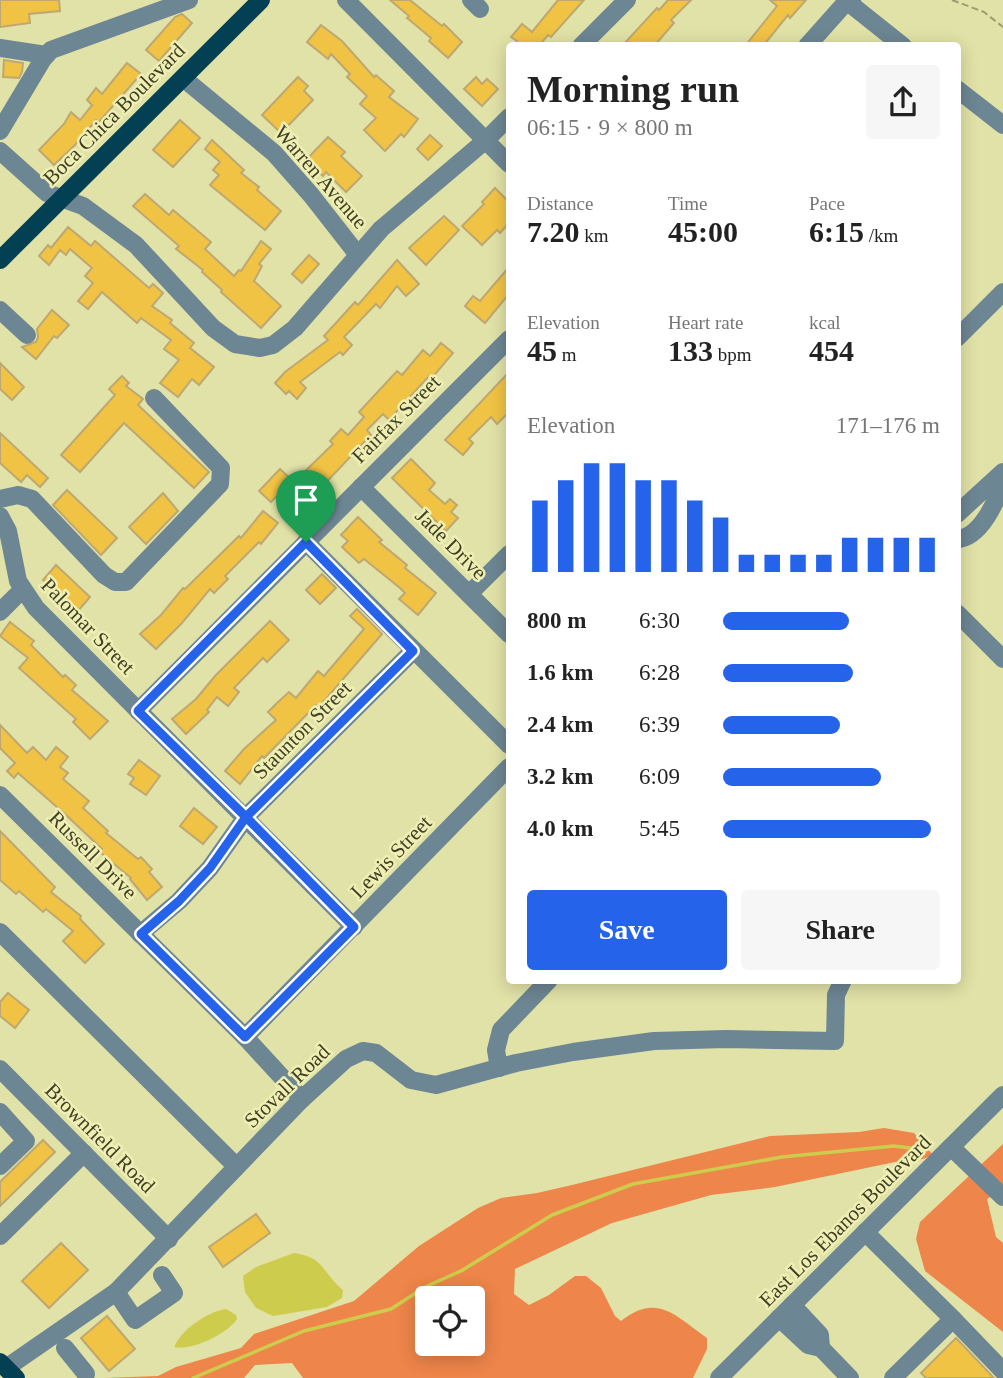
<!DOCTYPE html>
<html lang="en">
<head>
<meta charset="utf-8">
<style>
	:root { --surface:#fff; --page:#f6f6f6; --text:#222; --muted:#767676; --accent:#2563eb }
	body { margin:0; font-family:Georgia,serif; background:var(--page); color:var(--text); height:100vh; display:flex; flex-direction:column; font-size:26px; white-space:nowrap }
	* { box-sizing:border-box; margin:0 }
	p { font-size:23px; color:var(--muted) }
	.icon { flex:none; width:38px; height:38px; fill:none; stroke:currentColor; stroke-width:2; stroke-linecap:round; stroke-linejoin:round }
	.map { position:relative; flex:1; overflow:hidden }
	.sheet { position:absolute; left:506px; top:42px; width:455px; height:942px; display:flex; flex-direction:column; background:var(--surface); border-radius:7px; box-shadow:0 4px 18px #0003 }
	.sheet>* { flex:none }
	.fabs { position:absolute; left:415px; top:1286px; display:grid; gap:14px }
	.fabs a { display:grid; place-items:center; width:70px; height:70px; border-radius:7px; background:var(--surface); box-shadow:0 4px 18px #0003; font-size:35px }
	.pin { position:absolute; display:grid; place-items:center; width:60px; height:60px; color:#fff; margin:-72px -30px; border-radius:50% 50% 50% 0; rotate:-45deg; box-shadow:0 0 7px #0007 }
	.pin .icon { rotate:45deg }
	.round { display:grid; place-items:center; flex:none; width:74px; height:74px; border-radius:7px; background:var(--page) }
	.head { display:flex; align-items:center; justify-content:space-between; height:119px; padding:0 21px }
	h1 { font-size:38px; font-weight:800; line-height:52px }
	.figures { display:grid; grid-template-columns:repeat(3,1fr); gap:10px; height:119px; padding:7px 21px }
	.figures div { display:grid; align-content:center }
	.figures b { font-size:30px; font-weight:800 }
	.figures small { font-size:19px; font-weight:400 }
	.figures p { font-size:19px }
	.chart { height:196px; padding:14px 21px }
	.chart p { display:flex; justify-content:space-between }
	.chart svg { width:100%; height:126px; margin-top:7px; stroke:var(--accent); stroke-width:6 }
	.button { display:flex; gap:14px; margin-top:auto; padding:14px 21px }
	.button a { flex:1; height:80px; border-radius:7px; background:var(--accent); color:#fff; font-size:28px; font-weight:800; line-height:80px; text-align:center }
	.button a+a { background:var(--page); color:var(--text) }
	ul { padding:0 21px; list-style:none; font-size:23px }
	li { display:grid; grid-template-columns:112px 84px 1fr; align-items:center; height:52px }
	li i { height:18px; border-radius:9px; background:var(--accent) }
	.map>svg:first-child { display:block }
	.forest { fill:#ee854a; fill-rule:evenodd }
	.water { fill:#cecc4c }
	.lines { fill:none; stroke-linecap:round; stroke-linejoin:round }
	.stream { stroke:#cecc4c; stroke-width:3.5 }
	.building { fill:#f1c345; stroke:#bea871; stroke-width:2 }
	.path { stroke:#9b9c70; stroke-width:2; stroke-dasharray:7 3.5; stroke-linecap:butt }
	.minor { stroke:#6d8693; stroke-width:18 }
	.major { stroke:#044054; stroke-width:18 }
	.route-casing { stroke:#fff; stroke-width:14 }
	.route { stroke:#2563eb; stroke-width:9 }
	.labels { text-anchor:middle; stroke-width:5; stroke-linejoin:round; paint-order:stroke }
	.street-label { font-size:21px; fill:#3f3f27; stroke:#efefb4 }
</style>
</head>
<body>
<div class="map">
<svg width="1003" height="1378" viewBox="0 0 1003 1378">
	<rect width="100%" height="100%" fill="#e1e2a7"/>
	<g class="forest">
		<path d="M884,1128L914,1133L933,1155L923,1159L895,1162L775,1187L711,1195L612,1223L515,1269L514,1294L529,1305L549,1295L575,1276H586L601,1288L615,1316L621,1321C657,1292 676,1316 707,1338V1349L693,1378H303L292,1363L255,1365L244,1378H104L158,1376L176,1367L241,1348L254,1334L354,1301L419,1246L478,1208L501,1198L537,1193L572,1185L770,1136L859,1132ZM427,1298H472V1344H427Z"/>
		<polygon points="1003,1144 1003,1189 987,1199 996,1237 1003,1243 1003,1332 925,1271 916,1239 920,1222"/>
	</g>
	<g class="water">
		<path d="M294,1253C325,1257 322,1273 343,1290L342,1298L327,1307L273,1316L256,1308L245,1292L243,1276L256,1267Z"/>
		<path d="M226,1309L236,1315L237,1319C227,1334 192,1351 174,1347C182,1329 207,1312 226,1309Z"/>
	</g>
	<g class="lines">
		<polyline class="stream" points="193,1378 304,1331 391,1309 425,1287 461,1271 552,1215 633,1184 782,1157 894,1146 918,1149"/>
	</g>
	<g class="building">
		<polygon points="0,0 59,0 60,11 29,14 30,23 0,27"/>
		<polygon points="390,0 410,0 442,26 444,24 462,42 448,58 429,41 431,38 407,18 409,16"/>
		<polygon points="558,0 584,0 551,37 548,35 539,46 513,46 517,41 511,37 522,24 532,32"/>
		<polygon points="668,0 691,0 671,20 674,23 654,46 622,46 657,8 659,10"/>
		<polygon points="770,0 806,0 790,18 788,15 763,46 745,46 777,6"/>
		<polygon points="182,14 192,23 159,61 146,50 175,17"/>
		<polygon points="321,25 342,41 374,77 376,75 394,91 389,97 418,119 404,137 401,134 385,151 364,130 376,118 360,104 367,96 347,77 350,74 331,54 328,59 307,42"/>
		<polygon points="4,60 23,63 22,72 19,78 3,77"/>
		<polygon points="127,63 141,74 99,122 96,120 75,145 54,165 39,150 64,124 71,112 80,120 92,105 87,100 96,88 102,94"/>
		<polygon points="298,77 308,86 304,91 313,100 281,133 262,115"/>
		<polygon points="476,77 482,84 487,79 498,89 482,106 464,89"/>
		<polygon points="180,120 200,138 173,167 153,150"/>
		<polygon points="430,135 442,146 428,160 417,149"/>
		<polygon points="328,137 345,152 341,156 362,176 346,192 326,172 323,176 306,160"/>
		<polygon points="212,140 244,170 241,173 259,187 257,190 281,211 265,230 210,185 219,175 213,170 220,162 205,149"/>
		<polygon points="495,188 509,202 509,223 500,233 497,230 482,245 462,226 484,204 482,202"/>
		<polygon points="145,194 169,215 173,210 211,242 205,249 234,276 239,270 241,271 261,241 271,249 259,264 262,266 254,281 281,306 261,328 221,292 222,290 202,272 203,270 176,249 179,246 133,206"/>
		<polygon points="444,216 459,230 426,265 409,248"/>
		<polygon points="68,227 91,246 95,241 149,288 153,284 163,293 152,306 172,320 170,323 194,343 190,348 214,367 199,385 192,379 178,397 160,383 179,360 164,349 171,340 141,318 137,323 102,292 88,309 78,301 93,283 85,276 92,268 70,249 66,255 60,250 49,265 39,256 48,245 51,248"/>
		<polygon points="309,255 319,264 302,283 292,274"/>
		<polygon points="397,260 419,284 406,296 397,286 380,308 376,304 344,337 352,345 343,355 340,352 300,382 306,388 297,399 289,391 286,394 275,383 285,372 328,340 324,336 355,302 358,305"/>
		<polygon points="509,267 509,294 485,323 465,306 473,296 480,301"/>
		<polygon points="52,310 69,325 57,338 54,336 36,359 22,347 36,342 38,337 37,329"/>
		<polygon points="441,343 453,353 432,378 429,376 389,420 383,414 367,430 371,435 299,511 280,493 271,502 259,491 280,469 294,482 333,444 330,441 341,429 348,435 364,417 359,412 397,371 402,375 423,350 430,356"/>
		<polygon points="0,363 24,387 12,400 0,389"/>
		<polygon points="509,372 509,412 497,424 491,417 469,439 473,443 463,455 445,440"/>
		<polygon points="122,376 129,383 126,386 143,399 138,405 209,472 194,488 124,423 80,472 61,455 115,395 109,389"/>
		<polygon points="0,433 48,478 40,487 27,475 21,482 0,463"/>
		<polygon points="411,459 435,483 429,490 445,504 450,499 457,505 451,512 458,518 446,531 392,478"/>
		<polygon points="67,490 117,538 101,555 53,505"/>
		<polygon points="163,493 178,511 146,544 129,527"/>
		<polygon points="263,511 278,523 261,544 259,542 225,576 228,579 214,593 210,589 182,623 156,649 140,634 161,615 183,588 185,589 239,536 241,538"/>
		<polygon points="358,517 382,540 379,542 407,565 405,568 436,593 418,615 399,599 405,593 400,588 364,559 359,563 342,547 348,541 341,535"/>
		<polygon points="56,565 90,597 77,612 43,580"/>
		<polygon points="322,574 336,588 320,604 306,590"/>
		<polygon points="357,609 382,634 319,707 316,705 264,758 262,756 240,784 225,771 244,749 276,720 268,712 277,703 289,692 296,698 318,671 324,676 364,629 350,616"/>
		<polygon points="270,621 289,640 267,662 263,658 234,688 239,692 228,706 217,697 207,710 209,712 186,734 172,719 196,699 215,676"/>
		<polygon points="10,622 34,641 31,645 63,677 65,675 76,685 72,690 108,721 90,739 73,722 76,719 19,668 28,658 0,636"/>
		<polygon points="0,725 27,753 33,747 46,760 56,747 68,757 60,767 68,773 63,779 89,801 83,808 108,831 106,833 138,859 141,857 152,869 149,872 162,887 147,900 130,879 131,878 100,852 102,849 66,815 18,773 14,778 7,771 15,763 0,748"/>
		<polygon points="139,760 160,776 146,795 130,784 134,778 128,774"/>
		<polygon points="194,808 217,827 203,844 180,826"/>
		<polygon points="0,831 55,887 51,892 81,916 80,919 104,944 85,963 63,941 73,931 46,909 43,912 19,891 16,894 0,880"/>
		<polygon points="8,993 29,1010 15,1028 0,1016 0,1002"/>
		<polygon points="43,1140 55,1152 0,1206 0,1182"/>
		<polygon points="256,1214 270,1233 223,1267 209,1247"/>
		<polygon points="61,1243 88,1270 49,1308 22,1281"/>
		<polygon points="107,1316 135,1349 109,1371 81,1338"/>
		<polygon points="956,1338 994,1378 926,1378 921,1373"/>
	</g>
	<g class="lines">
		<polyline class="path" points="952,0 984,12 1003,27"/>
		<g class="minor">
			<polyline points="346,0 509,164"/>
			<polyline points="471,0 480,9"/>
			<polyline points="851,0 854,7 903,46"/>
			<polyline points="581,46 627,0"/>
			<polyline points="807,46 848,0"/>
			<polyline points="0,48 46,55"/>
			<polyline points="183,78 274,153 311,195 358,255"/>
			<polyline points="957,89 1003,125"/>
			<polyline points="0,131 43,59 51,50 189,0"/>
			<polyline points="0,151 47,193 83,206 136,245 213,328 235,344 260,348 273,345 295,328 381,229 486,140 509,117"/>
			<polyline points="0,310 27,335"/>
			<polyline points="957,338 1003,292"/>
			<polyline points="361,487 509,634"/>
			<polyline points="0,499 18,495 32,499 104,575 115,582 126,582 220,484 221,468 154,398"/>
			<polyline points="957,514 1003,472"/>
			<polyline points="0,516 8,531 18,581 36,608 354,927"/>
			<path d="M957,539C981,538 998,499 1003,479"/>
			<polyline points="306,542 509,745"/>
			<polyline points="469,594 509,554"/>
			<polyline points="0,612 22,590"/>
			<polyline points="957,613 1003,659"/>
			<polyline points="138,711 509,339"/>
			<polyline points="0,795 245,1037 302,1099"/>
			<polyline points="0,932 236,1166"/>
			<polyline points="140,934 179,901 210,868 246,817 413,651"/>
			<polyline points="245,1037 509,767"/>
			<polyline points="499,1068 496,1050 501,1030 549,980"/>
			<polyline points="0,1069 169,1239"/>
			<polyline points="0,1112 26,1141 0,1166"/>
			<polyline points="951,1147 1003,1197"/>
			<polyline points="865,1232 953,1319 893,1378"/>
			<polyline points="0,1236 84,1153"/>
			<polyline points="116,1292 135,1320 174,1293 162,1275"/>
			<polyline points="779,1318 808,1345 821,1348 820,1335 792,1305"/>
			<polyline points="953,1319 1003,1371"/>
			<polyline points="65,1348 86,1374"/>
			<polyline points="821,1348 850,1378"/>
			<polyline points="6,1368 116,1292 302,1099 346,1059 363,1051 376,1053 411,1080 436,1085 516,1063 573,1052 654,1041 726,1039 835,1041 836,995 843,980"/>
			<polyline points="719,1378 1003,1095"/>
		</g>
		<g class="major">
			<polyline points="0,260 261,0"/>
			<polyline points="0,1362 16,1378"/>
		</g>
	</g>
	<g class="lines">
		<defs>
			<polyline id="route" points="306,542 138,711 246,817 210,868 179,901 141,934 245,1037 354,927 246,817 413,651 306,542"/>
		</defs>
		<use href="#route" class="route-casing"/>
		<use href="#route" class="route"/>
	</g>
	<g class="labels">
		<g class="street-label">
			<text transform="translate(114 114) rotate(-45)" y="7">Boca Chica Boulevard</text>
			<text transform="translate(321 177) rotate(49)" y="7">Warren Avenue</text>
			<text transform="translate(396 419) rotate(-45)" y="7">Fairfax Street</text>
			<text transform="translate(451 544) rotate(45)" y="7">Jade Drive</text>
			<text transform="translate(88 626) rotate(46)" y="7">Palomar Street</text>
			<text transform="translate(302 730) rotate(-45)" y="7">Staunton Street</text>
			<text transform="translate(93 855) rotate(45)" y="7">Russell Drive</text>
			<text transform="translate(391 857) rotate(-46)" y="7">Lewis Street</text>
			<text transform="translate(287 1086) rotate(-44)" y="7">Stovall Road</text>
			<text transform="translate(100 1138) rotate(45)" y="7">Brownfield Road</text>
			<text transform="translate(845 1221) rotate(-45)" y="7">East Los Ebanos Boulevard</text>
		</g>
	</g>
</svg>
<div class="fabs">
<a><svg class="icon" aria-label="locate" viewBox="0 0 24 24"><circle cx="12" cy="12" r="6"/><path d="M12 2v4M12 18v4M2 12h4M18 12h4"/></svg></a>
</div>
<div class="pin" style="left:306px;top:542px;background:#1e9e55"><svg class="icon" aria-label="arrive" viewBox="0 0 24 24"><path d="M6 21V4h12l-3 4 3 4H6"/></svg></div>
<section class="sheet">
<div class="head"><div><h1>Morning run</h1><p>06:15 · 9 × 800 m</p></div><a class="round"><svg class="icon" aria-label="share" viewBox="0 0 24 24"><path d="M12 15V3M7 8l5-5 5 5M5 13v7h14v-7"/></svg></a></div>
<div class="figures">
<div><p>Distance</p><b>7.20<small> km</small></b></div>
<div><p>Time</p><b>45:00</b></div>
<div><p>Pace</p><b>6:15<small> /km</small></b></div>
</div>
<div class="figures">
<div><p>Elevation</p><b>45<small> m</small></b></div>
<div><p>Heart rate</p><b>133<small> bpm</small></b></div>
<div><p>kcal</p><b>454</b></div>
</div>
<div class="chart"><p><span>Elevation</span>171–176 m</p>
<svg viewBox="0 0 160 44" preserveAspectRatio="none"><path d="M5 44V19M15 44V12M25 44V6M35 44V6M45 44V12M55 44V12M65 44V19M75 44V25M85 44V38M95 44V38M105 44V38M115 44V38M125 44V32M135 44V32M145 44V32M155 44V32"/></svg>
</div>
<ul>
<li><b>800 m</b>6:30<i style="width:58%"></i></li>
<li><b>1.6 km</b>6:28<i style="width:60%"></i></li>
<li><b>2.4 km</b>6:39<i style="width:54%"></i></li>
<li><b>3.2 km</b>6:09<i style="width:73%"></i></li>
<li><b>4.0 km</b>5:45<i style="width:96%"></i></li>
</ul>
<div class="button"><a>Save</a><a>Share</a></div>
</section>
</div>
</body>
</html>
